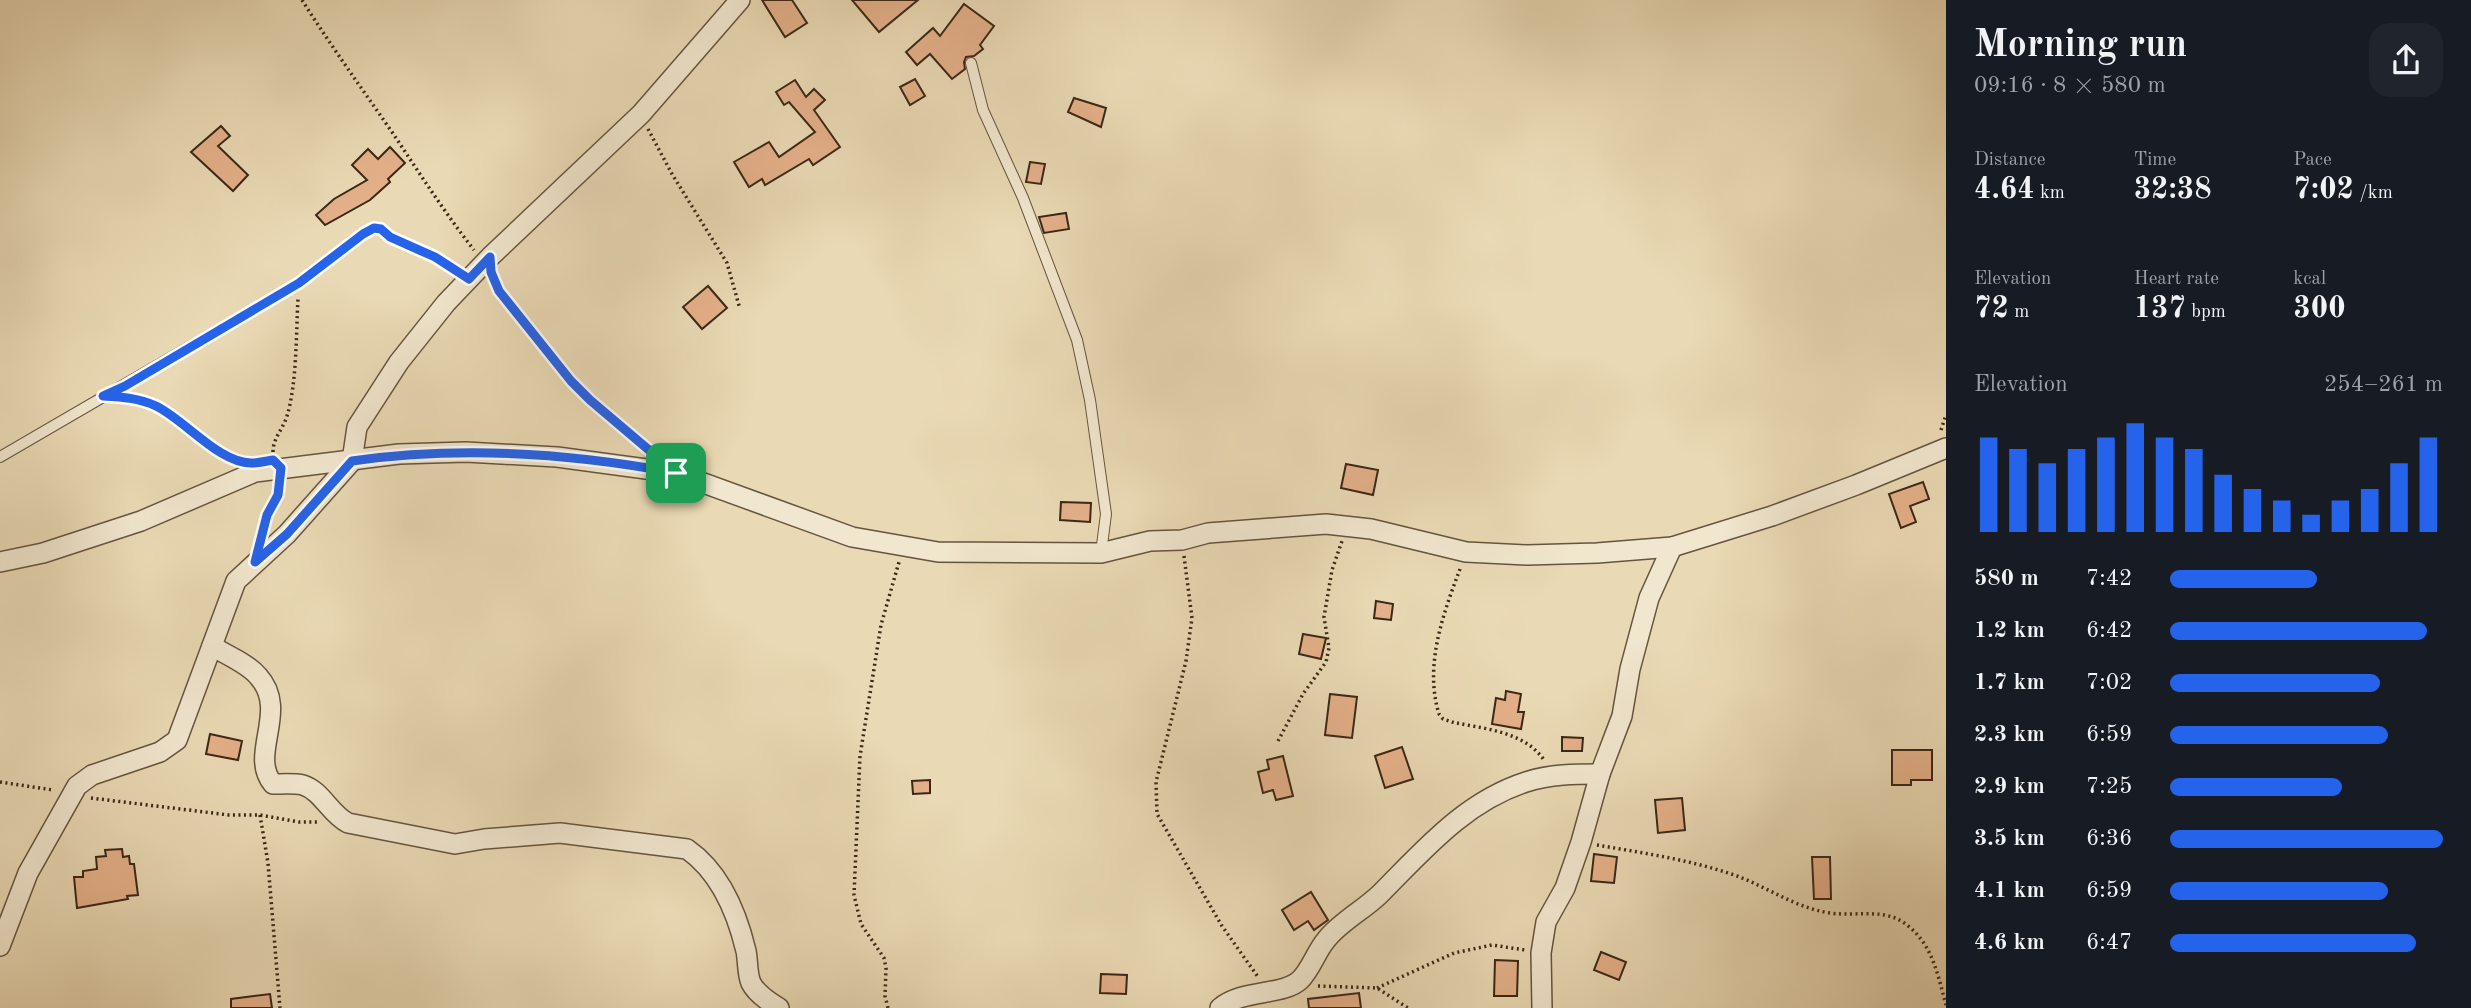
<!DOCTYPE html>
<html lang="en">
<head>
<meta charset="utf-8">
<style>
	:root { --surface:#171b24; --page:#20242c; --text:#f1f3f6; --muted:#9ea1a6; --accent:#2563eb }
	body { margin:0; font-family:"Old Standard TT",serif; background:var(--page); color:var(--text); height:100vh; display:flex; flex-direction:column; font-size:26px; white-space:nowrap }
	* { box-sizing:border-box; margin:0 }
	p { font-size:23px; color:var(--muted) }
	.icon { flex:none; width:38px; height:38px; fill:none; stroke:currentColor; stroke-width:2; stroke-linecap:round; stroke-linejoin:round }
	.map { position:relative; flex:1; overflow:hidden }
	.details { display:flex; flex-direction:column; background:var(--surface); width:525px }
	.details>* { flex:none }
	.pin { position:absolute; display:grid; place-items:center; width:60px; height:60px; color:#fff; margin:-30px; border-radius:14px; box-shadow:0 4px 10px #0006 }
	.round { display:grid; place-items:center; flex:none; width:74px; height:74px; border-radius:21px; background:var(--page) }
	.headline { display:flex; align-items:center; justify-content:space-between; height:119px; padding:0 28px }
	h1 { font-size:38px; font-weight:700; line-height:52px }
	.figures { display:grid; grid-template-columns:repeat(3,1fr); gap:10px; height:119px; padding:7px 28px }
	.figures div { display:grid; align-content:center }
	.figures b { font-size:30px; font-weight:700 }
	.figures small { font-size:19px; font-weight:400 }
	.figures p { font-size:19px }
	.chart { height:196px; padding:14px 28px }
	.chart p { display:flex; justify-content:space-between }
	.chart svg { width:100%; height:126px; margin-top:7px; stroke:var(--accent); stroke-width:6 }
	ul { padding:0 28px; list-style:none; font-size:23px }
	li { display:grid; grid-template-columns:112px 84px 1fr; align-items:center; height:52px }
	li i { height:18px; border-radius:9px; background:var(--accent) }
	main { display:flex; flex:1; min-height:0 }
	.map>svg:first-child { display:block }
	.building { fill:#e4b089; stroke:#3b2716; stroke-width:2 }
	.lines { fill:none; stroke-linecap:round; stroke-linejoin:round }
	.lane-casing { stroke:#66543e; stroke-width:12 }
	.street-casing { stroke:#66543e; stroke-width:22 }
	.path { stroke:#3b2716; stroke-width:3.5; stroke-dasharray:2 3.5; stroke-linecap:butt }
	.lane { stroke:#f1e6ce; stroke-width:10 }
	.street { stroke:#f1e6ce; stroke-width:19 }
	.route-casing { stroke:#fff; stroke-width:14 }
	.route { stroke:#2563eb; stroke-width:9 }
</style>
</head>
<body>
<main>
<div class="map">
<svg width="1946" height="1008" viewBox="0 0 1946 1008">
	<rect width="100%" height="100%" fill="#e9d9b4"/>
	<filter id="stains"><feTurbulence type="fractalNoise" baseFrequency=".00286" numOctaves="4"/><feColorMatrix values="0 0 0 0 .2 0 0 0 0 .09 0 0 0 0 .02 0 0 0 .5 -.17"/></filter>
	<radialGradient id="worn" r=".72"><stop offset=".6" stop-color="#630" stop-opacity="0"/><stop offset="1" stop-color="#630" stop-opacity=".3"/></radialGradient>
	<g class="building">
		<polygon points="762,0 792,0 807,23 785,37"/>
		<polygon points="852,0 918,0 879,32"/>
		<polygon points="964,4 994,26 980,45 983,49 974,56 966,57 964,62 965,69 952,79 930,54 917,65 906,52 933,28 940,36"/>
		<polygon points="915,79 925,96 910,105 900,87"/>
		<polygon points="795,80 806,97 814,89 825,100 814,110 840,147 813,165 809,159 765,185 762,179 749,187 734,162 769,142 779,157 815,132 789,102 784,105 776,92"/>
		<polygon points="1074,98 1106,108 1101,127 1068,112"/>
		<polygon points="221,126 230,136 218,146 248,175 233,191 191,152"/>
		<polygon points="390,147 405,163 388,179 390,182 370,200 325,225 316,215 334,199 367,180 352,165 368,149 378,159"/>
		<polygon points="1030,162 1045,164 1041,184 1026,182"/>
		<polygon points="1066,213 1069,229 1044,233 1039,217"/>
		<polygon points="708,286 727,308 702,329 683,307"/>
		<polygon points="1346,464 1378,470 1373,495 1341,488"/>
		<polygon points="1923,482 1929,499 1910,506 1916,522 1901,528 1889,494"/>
		<polygon points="1061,502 1091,503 1090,522 1060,520"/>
		<polygon points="1376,601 1393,604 1391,620 1374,618"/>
		<polygon points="1303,634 1326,638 1321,659 1299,654"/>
		<polygon points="1506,691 1521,694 1518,712 1524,712 1521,729 1492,724 1496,698 1505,700"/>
		<polygon points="1330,694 1357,697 1352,738 1325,735"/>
		<polygon points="210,734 242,741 238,760 206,754"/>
		<polygon points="1562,737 1583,738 1582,751 1562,751"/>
		<polygon points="1402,747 1413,779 1385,788 1375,756"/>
		<polygon points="1892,750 1932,750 1932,780 1911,780 1911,785 1892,785"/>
		<polygon points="1283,756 1293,796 1276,800 1273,790 1263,793 1258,772 1269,769 1267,760"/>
		<polygon points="930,780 930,793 913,794 912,781"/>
		<polygon points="1682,798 1685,830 1658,833 1655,800"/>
		<polygon points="122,849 123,857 129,856 130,864 134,864 138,895 127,896 128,899 77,908 74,877 83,877 83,871 97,869 96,857 106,856 105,850"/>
		<polygon points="1594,854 1617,857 1614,883 1591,881"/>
		<polygon points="1812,857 1830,857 1831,899 1814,899"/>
		<polygon points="1311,892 1328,920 1314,930 1308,921 1294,930 1282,910"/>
		<polygon points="1601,952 1626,962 1619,980 1594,970"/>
		<polygon points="1495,960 1518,961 1517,996 1494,996"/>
		<polygon points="1101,974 1127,975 1126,994 1100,993"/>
		<polygon points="1359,993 1361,1008 1309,1008 1308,999"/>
		<polygon points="270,994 272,1008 231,1008 231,999"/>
	</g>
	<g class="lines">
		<defs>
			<g id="lane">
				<polyline points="971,63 983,110 1023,198 1077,340 1090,400 1106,514 1101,553"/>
				<polyline points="0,457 299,283 363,234 374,228 381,229 390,237 435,257 469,279"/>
			</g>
			<g id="street">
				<polyline points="0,562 43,553 141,521 255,472 399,454 466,452 557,457 676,473 852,537 938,552 1101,553 1150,541 1182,540 1208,533 1326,524 1371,529 1466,552 1527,555 1597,553 1672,547 1772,516 1856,485 1946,448"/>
				<path d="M212,646C226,655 247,663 258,676C290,711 248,754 273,784C282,784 294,783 303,785C322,791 330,814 348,823L455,844L484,839L560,833L687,849C720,872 737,913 746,951C748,960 747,974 751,983C756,993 769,1002 779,1008"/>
				<polyline points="0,946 28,873 77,786 92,775 160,752 177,740 236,581 287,534 352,461 357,427 399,362 446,303 490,257 641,114 740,0"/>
				<path d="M1220,1008C1242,989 1283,996 1300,980C1311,969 1316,952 1326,940C1340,922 1362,911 1379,895C1423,851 1464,802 1526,782C1550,774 1576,774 1600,774"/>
				<polyline points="1542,1008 1541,953 1546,922 1565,888 1581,842 1600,774 1622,716 1630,669 1649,598 1672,547"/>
			</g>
		</defs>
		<use href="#lane" class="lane-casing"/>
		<use href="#street" class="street-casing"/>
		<g class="path">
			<path d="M302,0C331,46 363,90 394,135C420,174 445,213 474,250"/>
			<polyline points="648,129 672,174 727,263 740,309"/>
			<polyline points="494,280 499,291 571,381 590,400 651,451"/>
			<path d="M130,397C167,402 201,437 229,459L236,460"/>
			<polyline points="1941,430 1946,415"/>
			<path d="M273,452C273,438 283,429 287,416C297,383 296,334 298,299"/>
			<path d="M262,533C267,516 278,502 279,484"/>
			<polyline points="1184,556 1192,618 1186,661 1156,782 1157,814 1222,926 1258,977"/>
			<path d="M1460,569C1443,614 1424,666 1439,714L1443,719L1452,722C1484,729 1524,731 1544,760"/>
			<polyline points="1278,741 1303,694 1326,662 1329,648 1324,617 1332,570 1342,541"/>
			<polyline points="0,782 53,790"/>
			<polyline points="91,798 229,815 260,815 299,822 320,822"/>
			<polyline points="260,815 268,863 280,1008"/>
			<path d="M1597,845C1643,853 1692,860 1737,876C1769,888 1796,908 1830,913C1857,917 1884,907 1907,925C1933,945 1938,976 1946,1005"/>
			<polyline points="1318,986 1377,988 1408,1008"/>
			<polyline points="1377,988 1454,953 1492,945 1525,950"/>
			<polyline points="888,1008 885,996 886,968 884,958 861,924 854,895 860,756 881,625 899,562"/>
		</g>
		<use href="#lane" class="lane"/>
		<use href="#street" class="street"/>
	</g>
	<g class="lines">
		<defs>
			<path id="route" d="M374,228L381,229L390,237L435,257L469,279L490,257L491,272L499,291L571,381L590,400L676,473C570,453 459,446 352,461L287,534L255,562L267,515L278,495L281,468L273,460C266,461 259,463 252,463C220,464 185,420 156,406C139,398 122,397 103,396L125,386L299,283L363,234Z"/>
		</defs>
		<use href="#route" class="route-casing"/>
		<use href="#route" class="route"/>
	</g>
	<rect width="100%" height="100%" filter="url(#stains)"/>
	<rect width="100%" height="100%" fill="url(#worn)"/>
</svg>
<div class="pin" style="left:676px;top:473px;background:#1e9e55"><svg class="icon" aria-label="arrive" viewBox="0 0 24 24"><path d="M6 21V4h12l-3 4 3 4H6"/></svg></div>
</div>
<section class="details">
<div class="headline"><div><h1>Morning run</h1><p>09:16 · 8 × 580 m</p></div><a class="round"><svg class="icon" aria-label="share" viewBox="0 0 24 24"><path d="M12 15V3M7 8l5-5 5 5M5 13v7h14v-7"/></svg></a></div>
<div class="figures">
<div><p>Distance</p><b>4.64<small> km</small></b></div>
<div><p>Time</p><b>32:38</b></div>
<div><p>Pace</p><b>7:02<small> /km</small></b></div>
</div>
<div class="figures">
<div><p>Elevation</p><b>72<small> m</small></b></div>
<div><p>Heart rate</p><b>137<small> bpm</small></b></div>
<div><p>kcal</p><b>300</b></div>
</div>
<div class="chart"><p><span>Elevation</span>254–261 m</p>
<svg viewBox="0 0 160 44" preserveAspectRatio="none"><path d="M5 44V11M15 44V15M25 44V20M35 44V15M45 44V11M55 44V6M65 44V11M75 44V15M85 44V24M95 44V29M105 44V33M115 44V38M125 44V33M135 44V29M145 44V20M155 44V11"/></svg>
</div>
<ul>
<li><b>580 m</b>7:42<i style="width:54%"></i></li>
<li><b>1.2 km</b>6:42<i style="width:94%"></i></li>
<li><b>1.7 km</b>7:02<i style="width:77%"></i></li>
<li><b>2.3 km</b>6:59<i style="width:80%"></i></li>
<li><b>2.9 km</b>7:25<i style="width:63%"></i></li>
<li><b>3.5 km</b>6:36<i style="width:100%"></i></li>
<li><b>4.1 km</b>6:59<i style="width:80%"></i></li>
<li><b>4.6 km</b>6:47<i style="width:90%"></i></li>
</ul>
</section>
</main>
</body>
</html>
